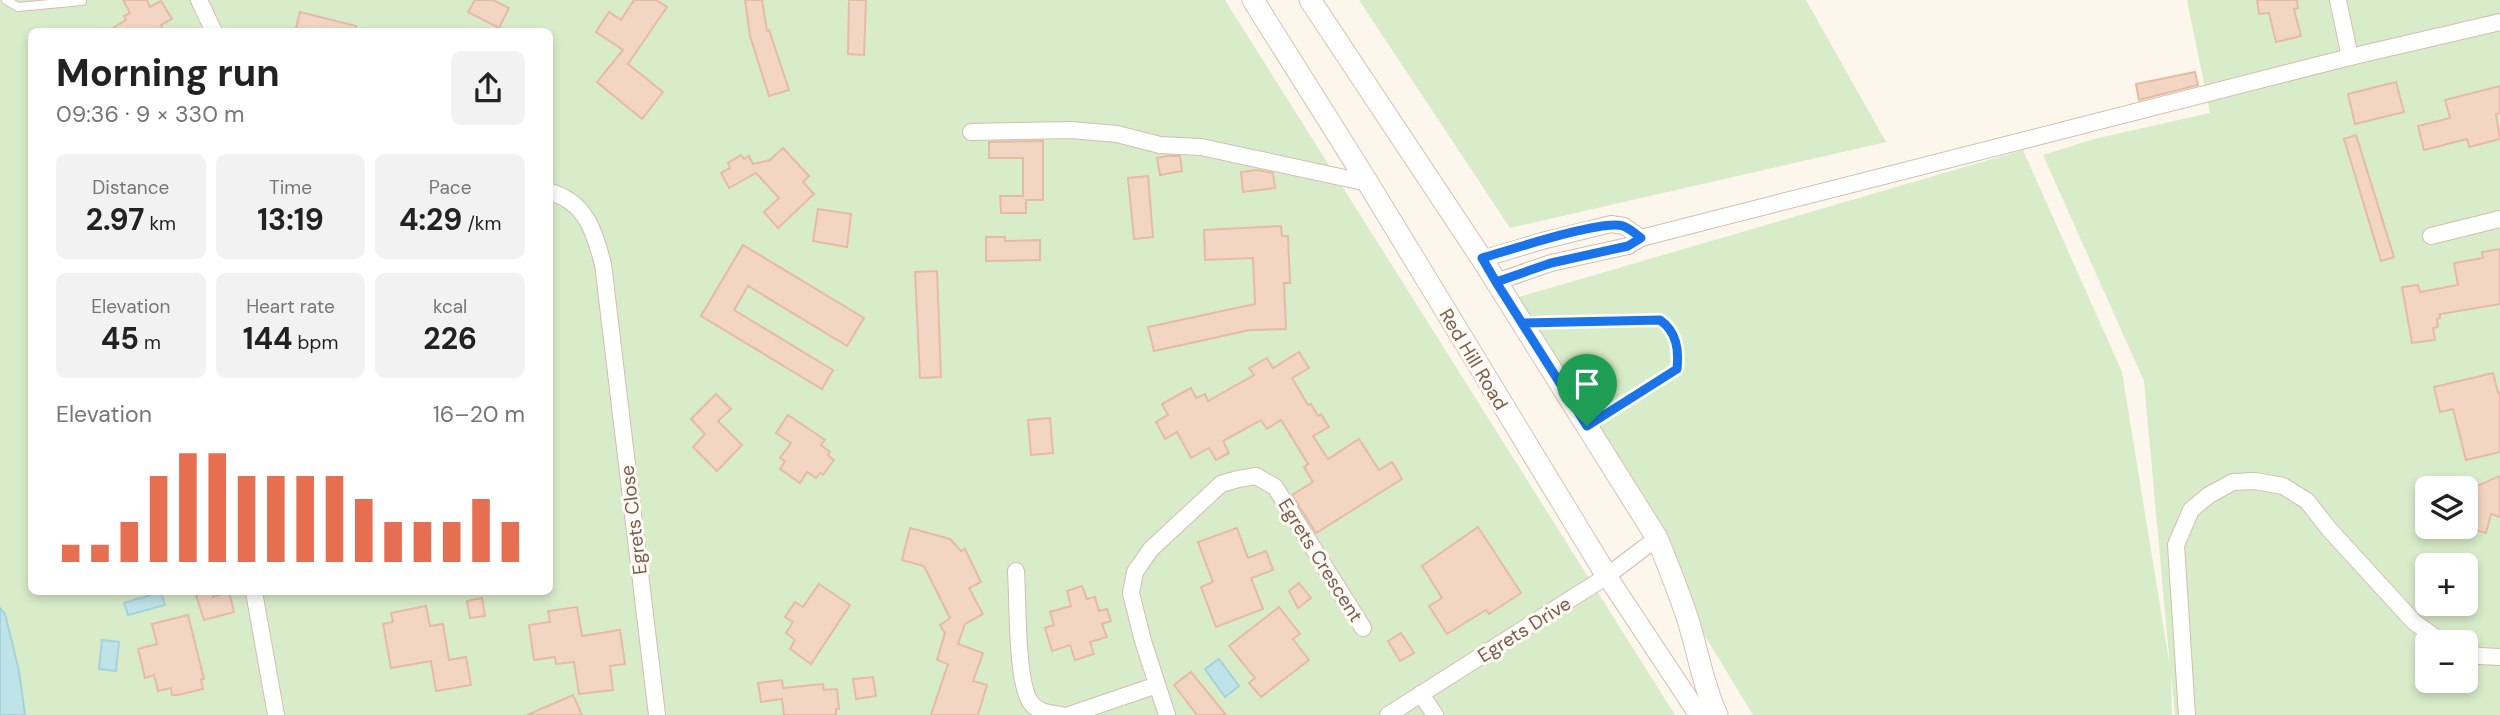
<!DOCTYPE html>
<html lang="en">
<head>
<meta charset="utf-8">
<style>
	:root { --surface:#fff; --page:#f2f2f2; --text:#222; --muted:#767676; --accent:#e76f51 }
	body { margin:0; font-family:"DM Sans",sans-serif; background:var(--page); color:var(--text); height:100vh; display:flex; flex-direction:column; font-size:26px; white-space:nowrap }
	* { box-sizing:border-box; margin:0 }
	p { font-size:23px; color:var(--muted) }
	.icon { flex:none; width:38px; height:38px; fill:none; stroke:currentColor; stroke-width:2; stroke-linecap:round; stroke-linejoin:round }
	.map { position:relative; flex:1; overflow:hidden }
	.panel { position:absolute; left:28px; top:28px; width:525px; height:567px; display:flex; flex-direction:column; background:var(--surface); border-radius:10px; box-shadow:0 4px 10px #0003 }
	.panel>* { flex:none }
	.fabs { position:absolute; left:2415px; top:476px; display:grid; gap:14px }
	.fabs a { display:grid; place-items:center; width:63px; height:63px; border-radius:10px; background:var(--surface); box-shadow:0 4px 10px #0003; font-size:35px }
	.pin { position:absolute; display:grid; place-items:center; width:60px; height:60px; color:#fff; margin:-72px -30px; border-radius:50% 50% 50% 0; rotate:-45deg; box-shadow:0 0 7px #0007 }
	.pin .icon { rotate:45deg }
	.round { display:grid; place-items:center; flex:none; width:74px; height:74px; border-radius:10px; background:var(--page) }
	.head { display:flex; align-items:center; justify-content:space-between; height:119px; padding:0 28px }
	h1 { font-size:38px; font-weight:700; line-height:52px }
	.stats { display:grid; grid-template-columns:repeat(3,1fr); gap:10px; height:119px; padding:7px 28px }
	.stats div { display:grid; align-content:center; border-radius:10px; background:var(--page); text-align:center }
	.stats b { font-size:30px; font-weight:700 }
	.stats small { font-size:19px; font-weight:400 }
	.stats p { font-size:19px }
	.chart { height:196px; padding:14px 28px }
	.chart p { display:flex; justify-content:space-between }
	.chart svg { width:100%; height:126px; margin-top:7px; stroke:var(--accent); stroke-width:6 }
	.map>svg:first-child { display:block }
	.green { fill:#d8ecc9; fill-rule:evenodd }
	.water { fill:#bfe3e8; stroke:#a5d3da; stroke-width:2 }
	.building { fill:#f3d5c3; stroke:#e6bba3; stroke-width:2 }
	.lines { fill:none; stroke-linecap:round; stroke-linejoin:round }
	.service-casing { stroke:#d1beb0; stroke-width:10 }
	.minor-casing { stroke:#d1beb0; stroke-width:18 }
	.tertiary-casing { stroke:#d1beb0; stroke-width:21 }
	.secondary-casing { stroke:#d6c0b0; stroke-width:23 }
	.service { stroke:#fff; stroke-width:8 }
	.minor { stroke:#fff; stroke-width:16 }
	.tertiary { stroke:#fff; stroke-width:19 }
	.secondary { stroke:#fff; stroke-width:21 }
	.route-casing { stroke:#fff; stroke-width:14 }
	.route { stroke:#1a73e8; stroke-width:9 }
	.labels { text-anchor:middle; stroke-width:6; stroke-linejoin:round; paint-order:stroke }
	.street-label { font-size:19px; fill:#7a5c4d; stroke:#fffaf3 }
</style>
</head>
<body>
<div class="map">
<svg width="2500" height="715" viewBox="0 0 2500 715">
	<rect width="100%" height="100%" fill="#fdf6ec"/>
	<g class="green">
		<path d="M0,0H1225L1675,715H0ZM32,32H550V592H32Z"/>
		<polygon points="1359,0 1806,0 1886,142 1510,228"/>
		<path d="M2187,0H2500V715H2175L2171,673L2172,715H1753L1502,302L2023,150L2122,372L2170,667L2144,381L2043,155L2094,139L2210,113ZM2427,488H2466V527H2427ZM2427,565H2466V604H2427ZM2427,642H2466V681H2427Z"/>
	</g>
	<g class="water">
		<polygon points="161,592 165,605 128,615 124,603"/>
		<polygon points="0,608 5,614 19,671 25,715 0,715"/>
		<polygon points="102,640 119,642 116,671 99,669"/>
		<polygon points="1219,659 1239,686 1225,697 1205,669"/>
	</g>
	<g class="building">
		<polygon points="123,0 147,0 150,7 161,1 172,19 161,25 165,32 106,32 126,20 124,16 130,13"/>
		<polygon points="475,0 493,0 509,8 499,28 468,12"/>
		<polygon points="634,0 656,0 667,7 628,64 663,92 642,119 597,82 623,50 596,32 609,12 621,20"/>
		<polygon points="745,0 762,0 767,31 769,30 789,90 769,96 750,36"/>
		<polygon points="849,0 866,0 864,55 848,54"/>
		<polygon points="2257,0 2297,0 2298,8 2294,9 2301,36 2276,42 2269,13 2259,14"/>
		<polygon points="300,12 356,26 355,32 295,32"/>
		<polygon points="2195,72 2198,85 2139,100 2136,84"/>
		<polygon points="2396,82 2404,112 2355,124 2348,94"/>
		<polygon points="2500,86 2500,113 2496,114 2500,139 2469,147 2467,139 2424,150 2418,126 2450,118 2445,100"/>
		<polygon points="2356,135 2394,257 2381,261 2344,139"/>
		<polygon points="1043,141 1043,200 1026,200 1026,213 1001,213 1000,196 1023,196 1023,158 989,158 989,142"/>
		<polygon points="783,148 809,176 803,182 814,194 778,228 764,212 779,198 756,173 729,188 721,173 730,168 728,163 741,155 744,159 749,156 753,164 770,160"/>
		<polygon points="1168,156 1180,156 1182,171 1160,175 1157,158"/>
		<polygon points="1257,170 1273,173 1275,188 1243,192 1241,172"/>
		<polygon points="1148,176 1153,237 1134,239 1128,178"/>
		<polygon points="818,209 851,214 847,247 813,241"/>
		<polygon points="1281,226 1282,236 1288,236 1290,283 1284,283 1286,329 1250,330 1154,351 1148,327 1255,304 1253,258 1205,260 1204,230"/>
		<polygon points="986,237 1005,237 1005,241 1040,240 1040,260 986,261"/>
		<polygon points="743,245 864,318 847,346 748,286 734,310 833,370 822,389 701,316"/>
		<polygon points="2500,249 2500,304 2440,314 2440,318 2437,319 2438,327 2433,328 2435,340 2412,343 2402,287 2418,285 2420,292 2458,285 2454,263 2483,258 2482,252"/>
		<polygon points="937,271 941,377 920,378 915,272"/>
		<polygon points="1299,352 1309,368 1292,378 1308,405 1311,404 1318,416 1321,414 1329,427 1313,436 1328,459 1359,439 1379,470 1392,462 1402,479 1316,533 1292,495 1313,482 1304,467 1308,464 1281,420 1267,429 1261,420 1223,441 1229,453 1216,460 1209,448 1191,458 1177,432 1165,439 1156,422 1168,415 1162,404 1191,388 1196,398 1205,394 1208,401 1254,375 1249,368 1267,358 1273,368"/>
		<polygon points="2493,373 2498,393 2500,392 2500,452 2466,460 2453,409 2440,412 2434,387"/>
		<polygon points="716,394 731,409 718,421 742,445 717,471 693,447 705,434 691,419"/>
		<polygon points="788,415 825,440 821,445 830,452 828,455 834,460 823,475 820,473 816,478 807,472 800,483 780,469 785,461 780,458 791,443 776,433"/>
		<polygon points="1050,418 1053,453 1031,455 1028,420"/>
		<polygon points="2500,476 2500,517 2491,514 2486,533 2466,527 2466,508 2476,511 2468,490"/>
		<polygon points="1478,527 1521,593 1489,614 1486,610 1447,634 1429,606 1442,598 1422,566"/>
		<polygon points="910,528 950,539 961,551 965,549 981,582 969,588 983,614 965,624 958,644 983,653 973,681 987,685 978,715 931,715 948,664 937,660 945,633 940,625 950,618 924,566 902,560"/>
		<polygon points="1237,528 1248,558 1266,551 1273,570 1251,578 1263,609 1216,627 1201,587 1213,582 1198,542"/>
		<polygon points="1299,583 1311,598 1298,608 1289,591"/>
		<polygon points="819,584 850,605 811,664 790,649 795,640 786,633 793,622 785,617 795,602 803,607"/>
		<polygon points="1082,586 1087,599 1095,597 1099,611 1107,609 1111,621 1102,624 1107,637 1090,642 1094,654 1075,660 1070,645 1052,651 1045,628 1054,625 1050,612 1071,606 1067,591"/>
		<polygon points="195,592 213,592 213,597 229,592 234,612 204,620"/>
		<polygon points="482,598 485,616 470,618 467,601"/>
		<polygon points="426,606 430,626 443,624 449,660 466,657 471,685 436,691 431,661 391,668 383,624 393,622 391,613"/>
		<polygon points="577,607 582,636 620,630 625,664 610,666 613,690 579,694 574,662 556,664 555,657 534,660 529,625 550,622 548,611"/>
		<polygon points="1279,607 1300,634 1293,639 1309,660 1261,697 1249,683 1255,678 1229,646"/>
		<polygon points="188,615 204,679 201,679 203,689 178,695 172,695 171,688 158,691 154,675 145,678 138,649 157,644 152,624"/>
		<polygon points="1401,633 1414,653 1400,661 1388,641"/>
		<polygon points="1191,672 1226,715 1197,715 1174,685"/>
		<polygon points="873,677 876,696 856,699 853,679"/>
		<polygon points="782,680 783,688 823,684 824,690 837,689 839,709 836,709 836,715 784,715 782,699 761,702 758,683"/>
		<polygon points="573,695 582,715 527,715"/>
	</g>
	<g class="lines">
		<defs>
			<g id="service">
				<polyline points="6,0 18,7 82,1"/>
				<path d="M1525,323L1660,320C1677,332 1679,350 1677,369L1589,425"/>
			</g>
			<g id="minor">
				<polyline points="199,0 214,32"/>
				<polyline points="2338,0 2350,57"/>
				<polyline points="971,132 1071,130 1117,134 1160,145 1201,147 1368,183"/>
				<path d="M550,192C586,202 594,231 603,264L657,715"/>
				<polyline points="2431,236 2500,219"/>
				<polyline points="1482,259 1542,241 1611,224 1624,226 1641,238"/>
				<polyline points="1496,282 1551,263 1628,246 1641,238 2350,57 2500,22"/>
				<path d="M1016,571C1018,599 1016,684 1031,703C1039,713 1050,713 1061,715"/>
				<polyline points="254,592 276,715"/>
				<polyline points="2466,651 2479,656 2500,657"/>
				<polyline points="1421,694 1435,715"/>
				<polyline points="1069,715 1157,685"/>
				<polyline points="1167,715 1143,641 1131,593 1135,572 1151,549 1221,484 1238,479 1256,476 1275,487 1363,628"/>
				<polyline points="1388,715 1607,576 1657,538"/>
				<polyline points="2187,715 2176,545 2191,510 2209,495 2233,482 2255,481 2283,486 2307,501 2329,529 2414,622 2442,642"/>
			</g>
			<polyline id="tertiary" points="1607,576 1699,715"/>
			<g id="secondary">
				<polyline points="1253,0 1368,183 1607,576"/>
				<path d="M1310,0L1482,259L1657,538C1668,565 1679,592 1688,620C1698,652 1703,685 1717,715"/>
			</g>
		</defs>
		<use href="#service" class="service-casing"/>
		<use href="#minor" class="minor-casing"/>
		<use href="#tertiary" class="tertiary-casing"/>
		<use href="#secondary" class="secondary-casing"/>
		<use href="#service" class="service"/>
		<use href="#minor" class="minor"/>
		<use href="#tertiary" class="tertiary"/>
		<use href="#secondary" class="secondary"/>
	</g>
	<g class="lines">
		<defs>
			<path id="route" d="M1587,426L1677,369C1679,350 1677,332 1660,320L1522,323L1496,282L1551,263L1628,246L1641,238C1636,234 1629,228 1623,226C1603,219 1507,251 1482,258L1496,282L1587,426"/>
		</defs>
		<use href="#route" class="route-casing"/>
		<use href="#route" class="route"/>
	</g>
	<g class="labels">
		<g class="street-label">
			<text transform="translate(1474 359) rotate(59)" y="7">Red Hill Road</text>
			<text transform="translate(633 520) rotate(-97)" y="7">Egrets Close</text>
			<text transform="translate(1321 560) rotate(58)" y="7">Egrets Crescent</text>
			<text transform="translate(1524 629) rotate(-32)" y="7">Egrets Drive</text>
		</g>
	</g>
</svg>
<div class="fabs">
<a><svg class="icon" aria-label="layers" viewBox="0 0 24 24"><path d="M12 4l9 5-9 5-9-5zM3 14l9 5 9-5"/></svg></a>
<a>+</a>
<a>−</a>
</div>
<div class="pin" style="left:1587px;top:426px;background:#1e9e55"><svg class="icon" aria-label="arrive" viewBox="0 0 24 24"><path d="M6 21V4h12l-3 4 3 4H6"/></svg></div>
<section class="panel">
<div class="head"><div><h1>Morning run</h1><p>09:36 · 9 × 330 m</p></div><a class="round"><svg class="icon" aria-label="share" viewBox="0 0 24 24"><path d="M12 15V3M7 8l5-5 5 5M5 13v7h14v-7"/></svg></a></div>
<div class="stats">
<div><p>Distance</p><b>2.97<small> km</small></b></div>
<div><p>Time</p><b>13:19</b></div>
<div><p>Pace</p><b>4:29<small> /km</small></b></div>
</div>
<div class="stats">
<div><p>Elevation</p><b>45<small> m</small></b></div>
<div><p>Heart rate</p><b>144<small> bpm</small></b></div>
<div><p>kcal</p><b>226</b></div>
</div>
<div class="chart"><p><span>Elevation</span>16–20 m</p>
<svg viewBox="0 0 160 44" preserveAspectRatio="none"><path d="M5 44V38M15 44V38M25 44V30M35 44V14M45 44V6M55 44V6M65 44V14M75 44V14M85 44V14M95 44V14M105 44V22M115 44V30M125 44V30M135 44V30M145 44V22M155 44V30"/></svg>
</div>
</section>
</div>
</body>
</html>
